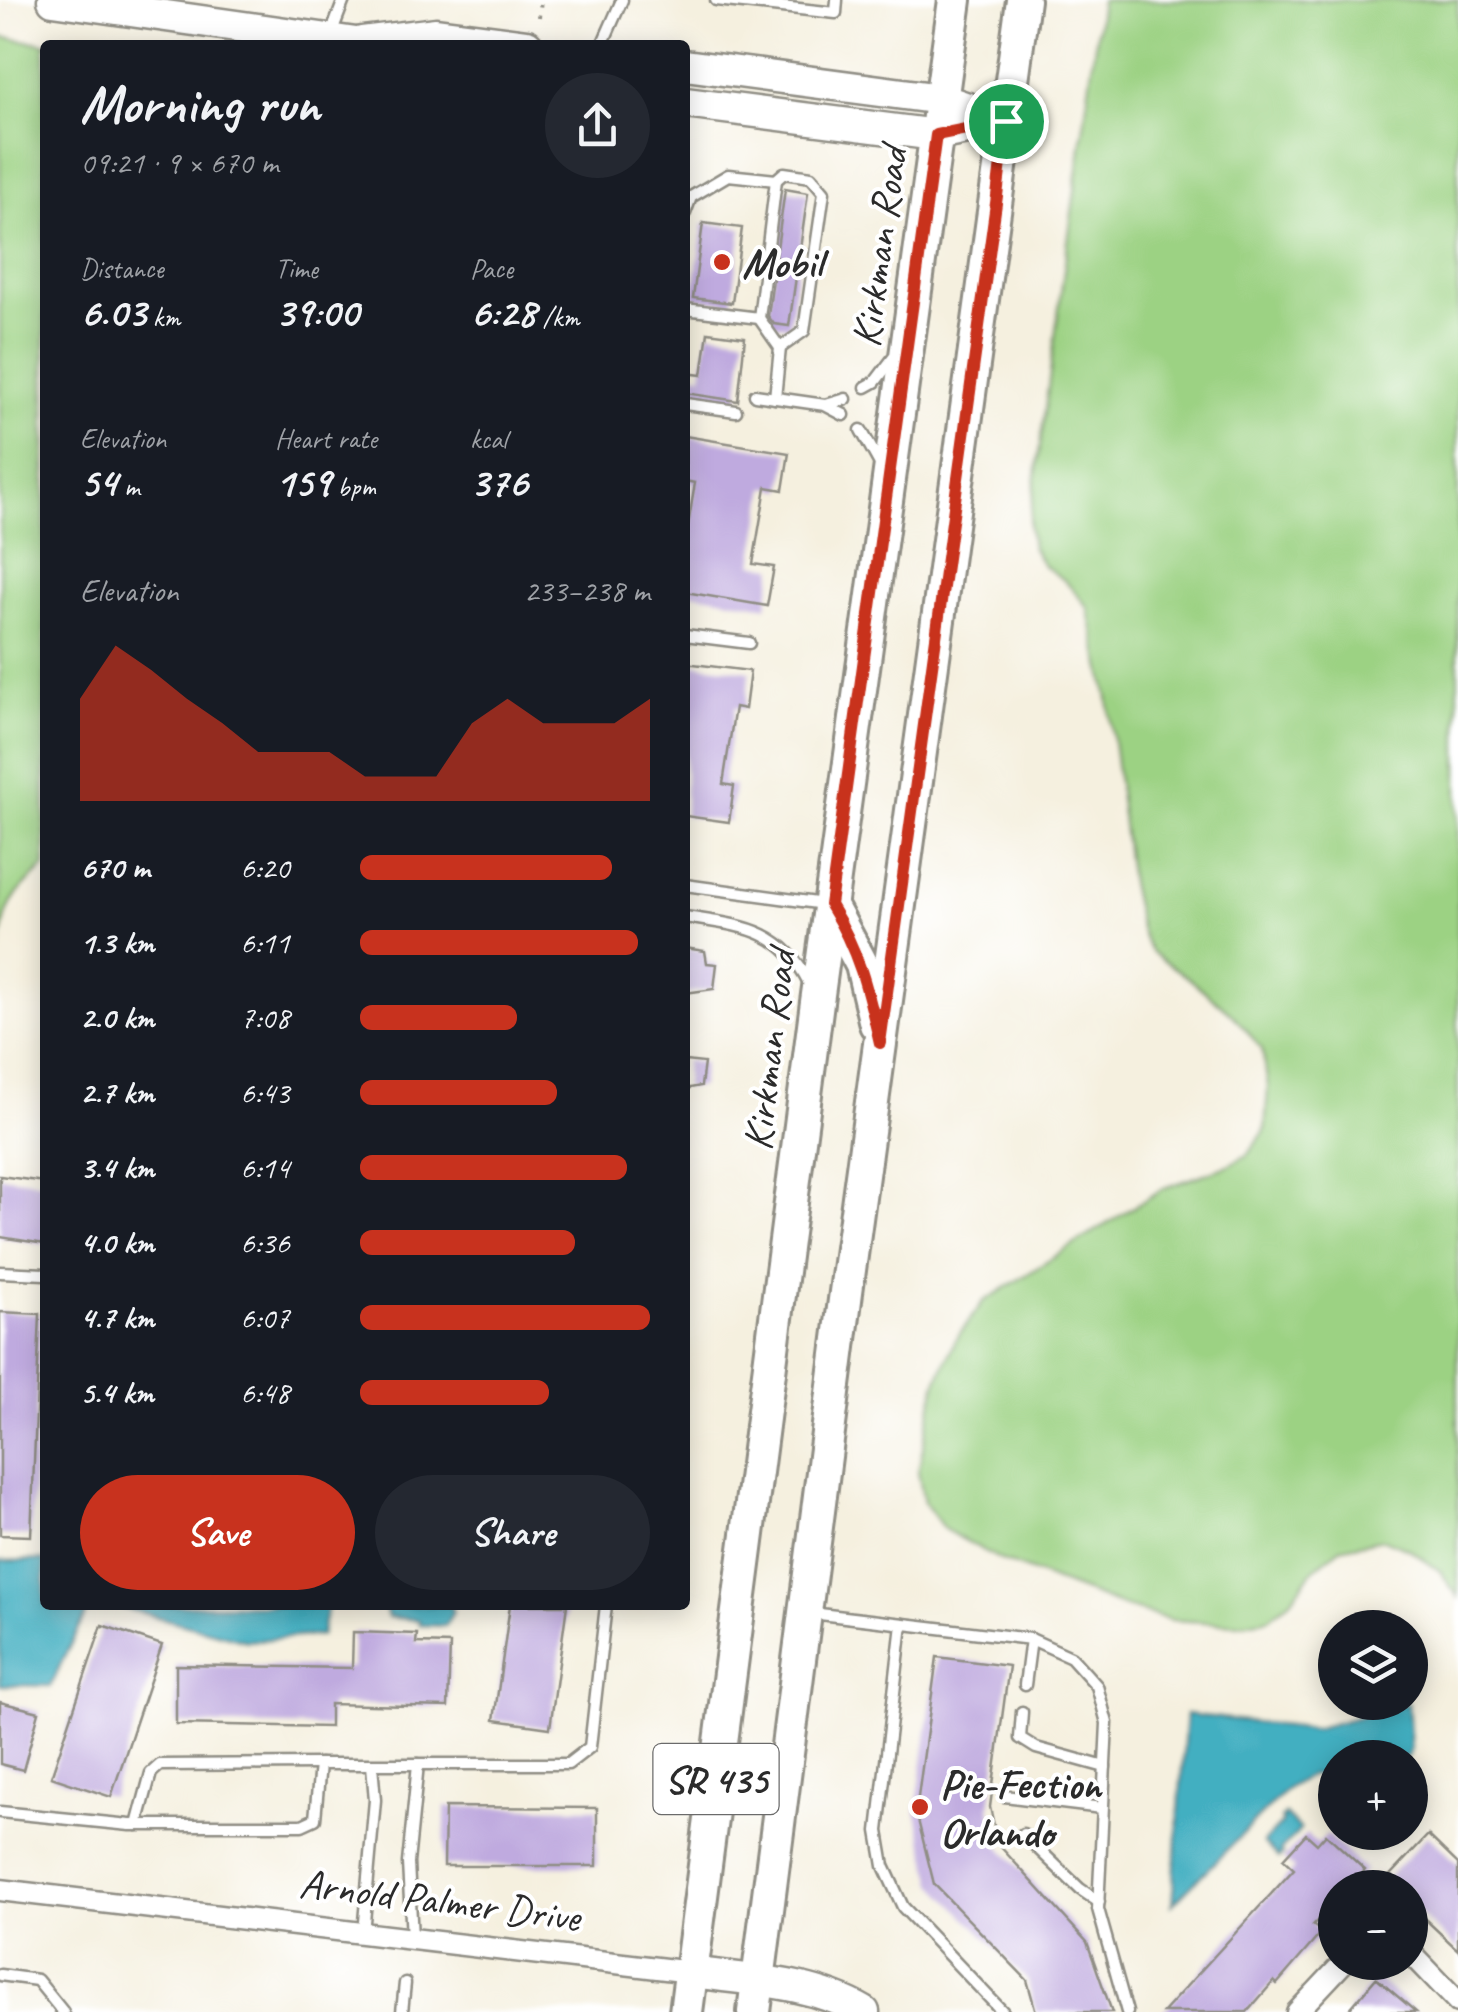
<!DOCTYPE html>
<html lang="en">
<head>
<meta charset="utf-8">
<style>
	:root { --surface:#171b24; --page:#242831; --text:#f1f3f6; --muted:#9ea1a6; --accent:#c8321e }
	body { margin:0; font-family:Caveat,sans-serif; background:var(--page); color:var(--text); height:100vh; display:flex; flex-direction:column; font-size:38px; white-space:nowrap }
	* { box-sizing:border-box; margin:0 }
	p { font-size:32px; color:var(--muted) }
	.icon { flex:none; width:55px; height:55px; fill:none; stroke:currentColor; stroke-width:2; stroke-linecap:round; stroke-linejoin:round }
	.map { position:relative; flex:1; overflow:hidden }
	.drawer { position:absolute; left:40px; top:40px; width:650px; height:1570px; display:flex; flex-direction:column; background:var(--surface); border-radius:10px; box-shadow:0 5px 25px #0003 }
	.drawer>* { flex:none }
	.fabs { position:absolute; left:1318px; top:1610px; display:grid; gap:20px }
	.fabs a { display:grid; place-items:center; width:110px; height:110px; border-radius:50%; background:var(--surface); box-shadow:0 5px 25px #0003; font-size:50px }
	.pin { position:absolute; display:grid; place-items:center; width:85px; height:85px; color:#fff; margin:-42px; border:5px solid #fff; border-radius:50%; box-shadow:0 2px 10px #0007 }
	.round { display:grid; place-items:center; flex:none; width:105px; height:105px; border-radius:52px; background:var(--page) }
	.overview { display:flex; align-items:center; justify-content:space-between; height:170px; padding:0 40px }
	h1 { font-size:55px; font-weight:700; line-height:75px }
	.figures { display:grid; grid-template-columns:repeat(3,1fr); gap:15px; height:170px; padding:10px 40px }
	.figures div { display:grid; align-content:center }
	.figures b { font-size:42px; font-weight:700 }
	.figures small { font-size:28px; font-weight:400 }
	.figures p { font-size:28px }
	.chart { height:280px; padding:20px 40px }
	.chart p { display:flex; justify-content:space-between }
	.chart svg { width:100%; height:180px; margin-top:10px; fill:var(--accent); opacity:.7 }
	.button { display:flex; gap:20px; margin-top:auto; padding:20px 40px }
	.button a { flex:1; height:115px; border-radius:60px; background:var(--accent); color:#fff; font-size:40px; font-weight:700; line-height:115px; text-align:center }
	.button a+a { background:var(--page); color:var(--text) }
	ul { padding:0 40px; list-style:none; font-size:32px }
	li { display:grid; grid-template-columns:160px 120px 1fr; align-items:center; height:75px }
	li i { height:25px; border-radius:12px; background:var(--accent) }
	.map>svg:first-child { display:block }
	.green { fill:#9cd283; stroke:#647e57; stroke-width:2.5 }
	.water { fill:#43afc1; stroke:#376d76; stroke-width:2.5 }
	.building { fill:#bfaadf }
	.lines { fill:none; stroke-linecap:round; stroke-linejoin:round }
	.lane-casing { stroke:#908e85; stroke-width:15 }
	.street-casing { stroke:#908e85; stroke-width:25 }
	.secondary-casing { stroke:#908e85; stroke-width:35 }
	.primary-casing { stroke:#908e85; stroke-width:38 }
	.path { stroke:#908e85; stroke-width:4; stroke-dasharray:2.5 8; stroke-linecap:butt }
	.lane { stroke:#fff; stroke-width:10 }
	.street { stroke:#fff; stroke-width:20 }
	.secondary { stroke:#fff; stroke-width:30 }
	.primary { stroke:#fff; stroke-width:32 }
	.route-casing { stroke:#fff; stroke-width:20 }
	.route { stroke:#c8321e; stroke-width:12 }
	.poi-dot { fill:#c8321e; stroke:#fff; stroke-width:4 }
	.labels { text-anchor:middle; stroke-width:8; stroke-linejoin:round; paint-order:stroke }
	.shield { fill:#fff; stroke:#6b6b6b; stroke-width:2.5 }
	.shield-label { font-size:40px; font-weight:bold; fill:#2b2b2b }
	.street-label { font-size:42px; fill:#2b2b2b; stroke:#fff }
	.poi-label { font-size:42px; font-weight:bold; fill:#2b2b2b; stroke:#fff; text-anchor:start }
</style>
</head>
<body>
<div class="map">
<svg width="1458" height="2012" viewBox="0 0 1458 2012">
	<rect width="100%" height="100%" fill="#fff"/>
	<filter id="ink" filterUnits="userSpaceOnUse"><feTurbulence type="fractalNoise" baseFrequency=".01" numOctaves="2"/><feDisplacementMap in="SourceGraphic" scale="20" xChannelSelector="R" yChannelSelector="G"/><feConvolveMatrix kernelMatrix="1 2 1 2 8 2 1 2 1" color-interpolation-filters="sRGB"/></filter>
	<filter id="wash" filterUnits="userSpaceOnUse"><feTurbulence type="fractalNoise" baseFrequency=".0048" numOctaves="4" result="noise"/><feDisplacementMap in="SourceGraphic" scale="40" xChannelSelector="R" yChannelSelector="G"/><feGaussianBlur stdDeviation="2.25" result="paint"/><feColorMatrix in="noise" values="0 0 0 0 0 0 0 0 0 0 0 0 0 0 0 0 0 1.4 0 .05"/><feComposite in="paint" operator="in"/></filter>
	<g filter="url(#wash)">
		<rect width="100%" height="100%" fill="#f5f0df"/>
		<g class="green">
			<polygon points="1101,0 1458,0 1458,1597 1440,1571 1409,1549 1383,1539 1340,1548 1314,1569 1291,1600 1269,1618 1238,1624 1171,1620 1122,1606 1001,1560 944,1529 924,1502 918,1472 936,1384 956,1339 983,1302 1164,1188 1222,1168 1247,1155 1265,1131 1268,1086 1262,1049 1233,1015 1190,979 1151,952 1140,929 1130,883 1108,698 1088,607 1064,580 1043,565 1032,547 1029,527"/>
			<path d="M0,37L55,45H45V867C11,897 6,904 0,949Z"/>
		</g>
		<g class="water">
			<polygon points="45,1560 45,1605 90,1605 50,1686 0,1685 0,1561"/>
			<polygon points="112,1605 328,1605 321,1635 247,1641"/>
			<polygon points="388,1605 450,1605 453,1612 445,1626 420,1625 419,1620 388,1617 386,1611"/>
			<polygon points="1408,1703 1411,1747 1408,1757 1335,1758 1335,1777 1311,1774 1288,1788 1172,1905 1186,1714 1313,1729"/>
			<polygon points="1285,1815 1300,1830 1280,1851 1282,1854 1279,1858 1263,1843 1283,1822 1281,1819"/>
		</g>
		<g id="blocks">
			<g class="building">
				<polygon points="785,189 808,193 789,326 774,324 768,316"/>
				<polygon points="703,223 742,228 732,303 693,298"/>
				<polygon points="708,332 745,337 738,401 685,393 685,373 702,375"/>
				<polygon points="685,436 789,453 783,490 766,487 753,564 774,567 767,606 685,592 685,544 695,483 685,481"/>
				<polygon points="685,663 750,671 745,709 735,707 723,784 734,786 729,822 685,816"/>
				<polygon points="685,948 705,951 707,963 717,964 714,989 685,993"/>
				<polygon points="685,1061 704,1063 701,1086 685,1089"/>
				<polygon points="0,1176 45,1182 45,1244 0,1237"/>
				<polygon points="0,1312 40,1314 31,1536 0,1535"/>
				<polygon points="510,1605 567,1605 550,1728 494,1720"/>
				<polygon points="102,1625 162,1645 111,1797 51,1777"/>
				<polygon points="353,1632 417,1634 416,1643 450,1644 448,1707 330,1704 330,1727 176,1724 176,1665 352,1668"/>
				<polygon points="937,1657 1009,1666 990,1807 998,1844 1087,1942 1112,2012 1036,2012 1027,1980 934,1884 916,1812"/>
				<polygon points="0,1702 39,1712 23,1770 0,1764"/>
				<polygon points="445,1807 597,1808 597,1866 444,1866"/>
				<polygon points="1306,1834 1317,1844 1326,1834 1365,1870 1348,1888 1335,1888 1335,1902 1313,1925 1322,1932 1277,1984 1274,1981 1247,2012 1163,2012 1294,1869 1283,1859"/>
				<polygon points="1428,1835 1458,1864 1458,1950 1410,1905 1410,1888 1378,1888"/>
				<polygon points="1376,1978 1416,2012 1347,2012"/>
			</g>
		</g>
	</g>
	<g filter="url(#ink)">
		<use href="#blocks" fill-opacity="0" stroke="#908e85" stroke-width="2.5"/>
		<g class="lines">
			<defs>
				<g id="lane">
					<polyline points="716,0 836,13 837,0"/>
					<polyline points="331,34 344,0"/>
					<polyline points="602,45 622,0"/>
					<polyline points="776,180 784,173 811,177 824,192 804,331 780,348"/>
					<polyline points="685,213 691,197 728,175 776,180 759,318 780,348 775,398"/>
					<polyline points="685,309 759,318"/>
					<polyline points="866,387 875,382 894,357"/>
					<polyline points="755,395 825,405 844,415"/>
					<polyline points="685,404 736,411"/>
					<polyline points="826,405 846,399"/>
					<polyline points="861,430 880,464"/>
					<polyline points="685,635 749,643"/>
					<polyline points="685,885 824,904"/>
					<path d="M685,917C741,926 781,927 809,983"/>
					<polyline points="0,1272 45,1274"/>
					<polyline points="811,1613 1031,1639 1071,1657 1097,1686 1107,1723 1098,1909 1127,2012"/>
					<polyline points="902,1624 878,1831 884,1866 903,1907 1003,2012"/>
					<polyline points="1025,1685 1031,1639"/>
					<polyline points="1022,1712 1020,1738 1036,1748 1105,1767"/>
					<polyline points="1004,1796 1102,1808"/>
					<polyline points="0,1812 130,1825 302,1825 315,1819 320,1764 568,1764 590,1747 606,1605"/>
					<polyline points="137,1825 151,1773 160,1765 320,1764"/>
					<polyline points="1023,1834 1080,1889 1099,1902"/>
					<polyline points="363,1933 375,1800 372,1765"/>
					<polyline points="412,1938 408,1863 418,1764"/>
					<polyline points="0,1975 37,1980 63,2012"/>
					<polyline points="402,2012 405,1983"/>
				</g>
				<g id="street">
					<polyline points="0,1890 691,1972"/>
					<polyline points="1410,1952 1458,2002"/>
					<polyline points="1297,2012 1344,1962"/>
				</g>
				<g id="secondary">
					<polyline points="53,0 370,45"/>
					<polyline points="362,42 436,33 527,45"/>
					<polyline points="685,65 941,99 1006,121"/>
					<polyline points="685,103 936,135 1003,122"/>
					<path d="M691,1972C749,1980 813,1982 864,2012"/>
				</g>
				<g id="primary">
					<polyline points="830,905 862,965 876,1024"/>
					<polyline points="686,2012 817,1002 955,0"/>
					<polyline points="754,2012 846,1292 1023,0"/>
				</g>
			</defs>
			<use href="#lane" class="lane-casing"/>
			<use href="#street" class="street-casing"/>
			<use href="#secondary" class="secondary-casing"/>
			<use href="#primary" class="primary-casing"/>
			<polyline class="path" points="539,17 541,0"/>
			<use href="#lane" class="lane"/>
			<use href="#street" class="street"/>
			<use href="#secondary" class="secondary"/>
			<use href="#primary" class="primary"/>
		</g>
	</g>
	<g class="lines" filter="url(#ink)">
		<defs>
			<path id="route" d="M1006,121L997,196L880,1043C868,991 859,951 830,905L936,135Z"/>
		</defs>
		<use href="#route" class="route-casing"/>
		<use href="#route" class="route"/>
	</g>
	<g class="poi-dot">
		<circle cx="722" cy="262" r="10"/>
		<circle cx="920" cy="1807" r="10"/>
	</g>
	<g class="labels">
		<rect class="shield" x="653.5" y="1744" width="125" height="70" rx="8"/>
		<g class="shield-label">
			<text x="716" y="1793">SR 435</text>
		</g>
		<g class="street-label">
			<text transform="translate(878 247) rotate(-82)" y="15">Kirkman Road</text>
			<text transform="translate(768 1050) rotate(-83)" y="15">Kirkman Road</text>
			<text transform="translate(440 1899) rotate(7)" y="15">Arnold Palmer Drive</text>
		</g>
		<g class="poi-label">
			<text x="742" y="277">Mobil</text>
			<text x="940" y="1798">Pie-Fection<tspan x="940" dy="48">Orlando</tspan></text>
		</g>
	</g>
</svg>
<div class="fabs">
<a><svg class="icon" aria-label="layers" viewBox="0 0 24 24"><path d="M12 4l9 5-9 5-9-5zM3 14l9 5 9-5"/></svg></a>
<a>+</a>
<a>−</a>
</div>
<div class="pin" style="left:1006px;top:121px;background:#1e9e55"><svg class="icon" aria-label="arrive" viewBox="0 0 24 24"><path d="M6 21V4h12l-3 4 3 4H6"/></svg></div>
<section class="drawer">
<div class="overview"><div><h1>Morning run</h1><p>09:21 · 9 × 670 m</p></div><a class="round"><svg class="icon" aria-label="share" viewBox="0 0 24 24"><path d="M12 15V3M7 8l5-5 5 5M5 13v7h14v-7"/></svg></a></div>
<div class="figures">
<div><p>Distance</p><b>6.03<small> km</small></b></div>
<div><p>Time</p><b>39:00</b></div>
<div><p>Pace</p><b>6:28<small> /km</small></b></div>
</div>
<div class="figures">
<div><p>Elevation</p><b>54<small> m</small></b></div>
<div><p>Heart rate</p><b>159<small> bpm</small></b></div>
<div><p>kcal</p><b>376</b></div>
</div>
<div class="chart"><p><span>Elevation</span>233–238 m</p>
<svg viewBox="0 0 160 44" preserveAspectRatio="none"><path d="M0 44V19L10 6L20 12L30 19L40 25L50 32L60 32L70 32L80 38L90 38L100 38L110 25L120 19L130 25L140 25L150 25L160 19V44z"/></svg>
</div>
<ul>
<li><b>670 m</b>6:20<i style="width:87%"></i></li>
<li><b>1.3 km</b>6:11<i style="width:96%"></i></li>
<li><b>2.0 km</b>7:08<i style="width:54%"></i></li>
<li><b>2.7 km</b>6:43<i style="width:68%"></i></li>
<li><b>3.4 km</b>6:14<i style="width:92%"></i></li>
<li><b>4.0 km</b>6:36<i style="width:74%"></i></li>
<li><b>4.7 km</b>6:07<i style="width:100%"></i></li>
<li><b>5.4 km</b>6:48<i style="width:65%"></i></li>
</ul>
<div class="button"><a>Save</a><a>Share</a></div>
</section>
</div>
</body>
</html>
